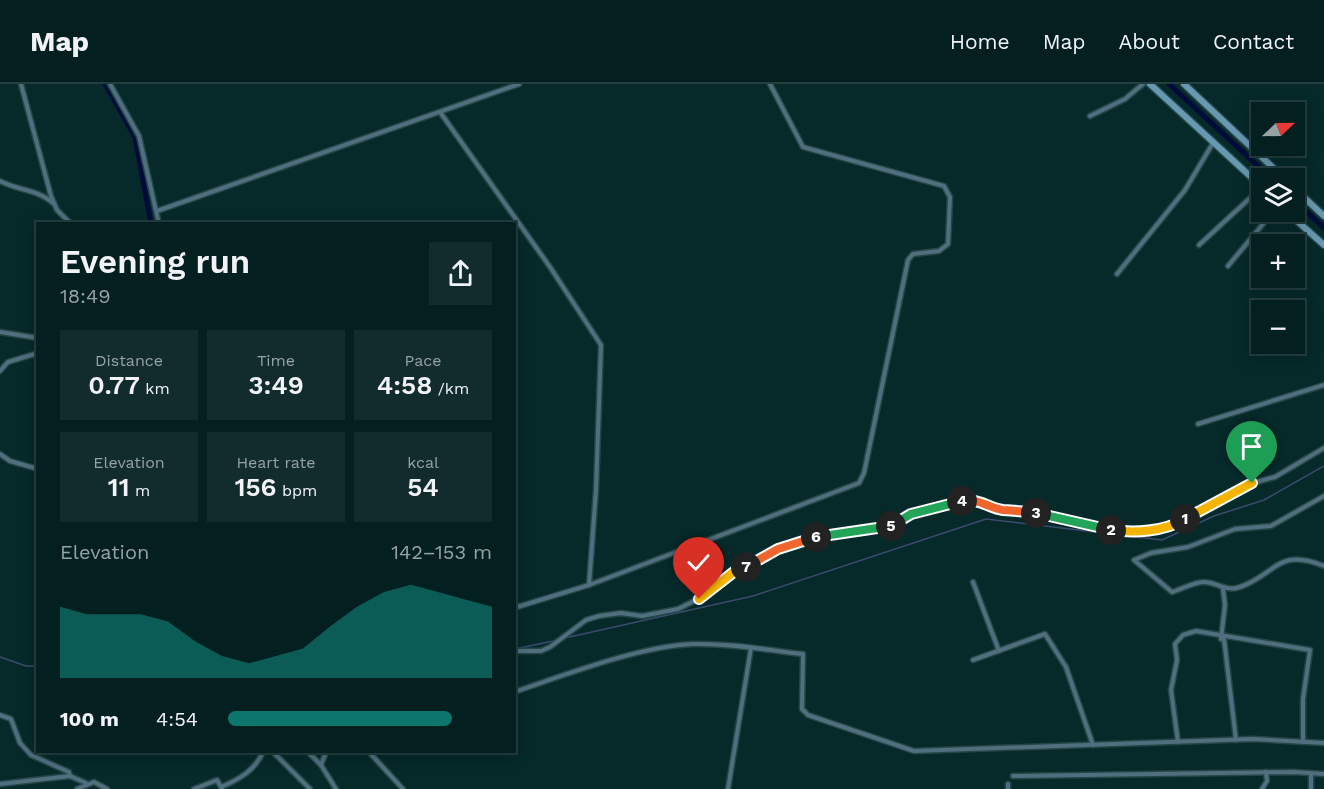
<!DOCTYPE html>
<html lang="en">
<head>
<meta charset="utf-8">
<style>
	:root { --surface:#041f20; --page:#122c2d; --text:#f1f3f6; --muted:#97a2a5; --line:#253d3e; --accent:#0f766e }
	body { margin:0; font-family:"Work Sans",sans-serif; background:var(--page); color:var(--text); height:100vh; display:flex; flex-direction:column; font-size:22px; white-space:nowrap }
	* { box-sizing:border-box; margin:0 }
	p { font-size:20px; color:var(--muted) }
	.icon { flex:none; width:33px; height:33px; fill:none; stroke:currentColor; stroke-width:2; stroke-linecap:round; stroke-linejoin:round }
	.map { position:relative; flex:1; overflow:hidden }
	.side { position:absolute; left:36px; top:138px; width:480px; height:531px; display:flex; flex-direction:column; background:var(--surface); border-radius:0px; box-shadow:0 3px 15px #0003,0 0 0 2px var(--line) }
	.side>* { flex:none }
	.needle { width:39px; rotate:68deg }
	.buttons { position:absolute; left:1251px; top:18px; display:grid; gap:12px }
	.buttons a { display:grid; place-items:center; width:54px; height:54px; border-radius:0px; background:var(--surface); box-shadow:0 3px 15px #0003,0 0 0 2px var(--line); font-size:30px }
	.pin { position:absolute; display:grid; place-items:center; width:51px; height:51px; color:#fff; margin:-62px -26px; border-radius:50% 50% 50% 0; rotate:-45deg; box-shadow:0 0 6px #0007 }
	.pin .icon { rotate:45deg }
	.km { position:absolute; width:30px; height:30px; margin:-15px; border-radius:50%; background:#222; color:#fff; font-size:16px; line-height:30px; text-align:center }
	.round { display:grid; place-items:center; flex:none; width:63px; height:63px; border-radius:0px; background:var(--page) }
	.summary { display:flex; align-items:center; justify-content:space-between; height:102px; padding:0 24px }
	h1 { font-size:33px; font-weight:600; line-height:45px }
	.metrics { display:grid; grid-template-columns:repeat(3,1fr); gap:9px; height:102px; padding:6px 24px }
	.metrics div { display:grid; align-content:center; border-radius:0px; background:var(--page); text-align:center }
	.metrics b { font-size:26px; font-weight:600 }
	.metrics small { font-size:16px; font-weight:400 }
	.metrics p { font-size:16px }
	.chart { height:168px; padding:12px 24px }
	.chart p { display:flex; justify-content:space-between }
	.chart svg { width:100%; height:108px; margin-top:6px; fill:var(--accent); opacity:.7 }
	ul { padding:0 24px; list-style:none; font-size:20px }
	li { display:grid; grid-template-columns:96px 72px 1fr; align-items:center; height:45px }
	li i { height:15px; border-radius:8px; background:var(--accent) }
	header { display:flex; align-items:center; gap:36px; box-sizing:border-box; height:84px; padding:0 30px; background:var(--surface); border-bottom:2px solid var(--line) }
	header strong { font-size:28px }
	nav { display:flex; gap:33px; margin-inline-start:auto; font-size:21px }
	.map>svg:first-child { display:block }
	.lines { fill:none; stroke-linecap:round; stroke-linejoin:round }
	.stream { stroke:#3c4b6d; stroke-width:1.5 }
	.canal { stroke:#000b3c; stroke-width:5 }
	.street-casing { stroke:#254647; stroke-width:7 }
	.secondary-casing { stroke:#254647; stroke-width:9 }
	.street { stroke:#4f6e7e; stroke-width:4 }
	.secondary { stroke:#6698b1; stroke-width:6 }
	.split-1-casing { stroke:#fff; stroke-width:12 }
	.split-2-casing { stroke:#fff; stroke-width:12 }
	.split-3-casing { stroke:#fff; stroke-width:12 }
	.split-4-casing { stroke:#fff; stroke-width:12 }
	.split-5-casing { stroke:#fff; stroke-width:12 }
	.split-6-casing { stroke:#fff; stroke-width:12 }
	.split-7-casing { stroke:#fff; stroke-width:12 }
	.split-8-casing { stroke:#fff; stroke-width:12 }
	.split-1 { stroke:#f5b400; stroke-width:8 }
	.split-2 { stroke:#f5b400; stroke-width:8 }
	.split-3 { stroke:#22a559; stroke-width:8 }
	.split-4 { stroke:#f0652b; stroke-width:8 }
	.split-5 { stroke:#22a559; stroke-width:8 }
	.split-6 { stroke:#22a559; stroke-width:8 }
	.split-7 { stroke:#f0652b; stroke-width:8 }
	.split-8 { stroke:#f5b400; stroke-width:8 }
</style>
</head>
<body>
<header>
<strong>Map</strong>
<nav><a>Home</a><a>Map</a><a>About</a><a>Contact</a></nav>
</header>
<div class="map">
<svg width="1324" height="705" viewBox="0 0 1324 705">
	<rect width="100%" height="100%" fill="#06292a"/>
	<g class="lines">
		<g class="stream">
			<polyline points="565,554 753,512 986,435 1162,456 1214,432 1264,416 1324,382"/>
			<polyline points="515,565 558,556"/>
			<polyline points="0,573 26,582 38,582"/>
		</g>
		<g class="canal">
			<polyline points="105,0 135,53 151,140"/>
			<polyline points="1169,0 1271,94"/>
			<polyline points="1294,116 1324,144"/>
		</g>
		<defs>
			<g id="street">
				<polyline points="21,0 51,112 57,126 71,140"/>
				<polyline points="110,0 139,52 159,140"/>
				<polyline points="440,28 550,183 601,261 596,406 589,501 859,399 864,389 908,176 913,170 939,167 948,160 950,113 944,102 803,63 770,0"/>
				<polyline points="1090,32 1125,15 1143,0"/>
				<path d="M0,97C17,106 39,106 53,119"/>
				<polyline points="157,127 519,0"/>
				<polyline points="1199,161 1262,103"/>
				<polyline points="1228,182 1273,128"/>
				<polyline points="1117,190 1185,106 1213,59"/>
				<polyline points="0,248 38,254"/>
				<polyline points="0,287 8,278 38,269"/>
				<polyline points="1198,340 1324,301"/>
				<polyline points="0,370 10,377 38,385"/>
				<path d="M1324,412L1271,442L1235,445L1188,463L1151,469L1134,476L1172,508C1182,505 1194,498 1204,498C1216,498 1226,508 1240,503C1277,490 1277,463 1324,482"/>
				<polyline points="973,498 999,567"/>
				<polyline points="1223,505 1225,521 1221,555 1224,555 1236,656"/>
				<polyline points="514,524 589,501"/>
				<polyline points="514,567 541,567 550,563 586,536 599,532 621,529 642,532 678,525 708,510 734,487 778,465 819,451 890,443 911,430 972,415 1002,426 1015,425 1113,446 1138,448 1176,441 1252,399 1275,393 1324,364"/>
				<polyline points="973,576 1045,550 1066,583 1093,661"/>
				<path d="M514,608C565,591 640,562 693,560C729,559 767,566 803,570L802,625L808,631L914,667L1253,655L1324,659"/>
				<polyline points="0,631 11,635 20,659 31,671 69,688 70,692"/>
				<polyline points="1178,658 1171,606 1177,576 1175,560 1183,551 1196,547 1310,566 1303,615 1303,658"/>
				<polyline points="273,668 310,705"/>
				<polyline points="308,668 321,681 336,705"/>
				<polyline points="369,668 403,705"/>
				<polyline points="321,681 326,668"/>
				<polyline points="1013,692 1294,688 1324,690"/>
				<polyline points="0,700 70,692 86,699"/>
				<polyline points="1008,700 1008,705"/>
				<polyline points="77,705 94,698 107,705"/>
				<polyline points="194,705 217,696 221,703"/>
				<path d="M222,705L221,703C240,695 255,686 263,668"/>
				<polyline points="728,705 751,564"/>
				<polyline points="1262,705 1267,697 1266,688"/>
				<polyline points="1311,705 1311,689"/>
			</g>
			<g id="secondary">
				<polyline points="1150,0 1262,103"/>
				<polyline points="1184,0 1284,94"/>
				<polyline points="1294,104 1324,132"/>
				<polyline points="1287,128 1324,161"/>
			</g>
		</defs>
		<use href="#street" class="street-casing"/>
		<use href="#secondary" class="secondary-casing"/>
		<use href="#street" class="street"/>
		<use href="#secondary" class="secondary"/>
	</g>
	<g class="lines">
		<defs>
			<polyline id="split-1" points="1185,435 1252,399"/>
			<path id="split-2" d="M1111,446C1134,449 1164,448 1185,435"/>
			<polyline id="split-3" points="1036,429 1111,446"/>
			<path id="split-4" d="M962,417C980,414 988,424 1003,426C1014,427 1025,427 1036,429"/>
			<polyline id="split-5" points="891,442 911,430 962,417"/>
			<polyline id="split-6" points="816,453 891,442"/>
			<polyline id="split-7" points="746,483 778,465 816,453"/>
			<polyline id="split-8" points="699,515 735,487 746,483"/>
		</defs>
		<use href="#split-1" class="split-1-casing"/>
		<use href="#split-2" class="split-2-casing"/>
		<use href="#split-3" class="split-3-casing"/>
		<use href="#split-4" class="split-4-casing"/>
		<use href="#split-5" class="split-5-casing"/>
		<use href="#split-6" class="split-6-casing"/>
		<use href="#split-7" class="split-7-casing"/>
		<use href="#split-8" class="split-8-casing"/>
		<use href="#split-1" class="split-1"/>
		<use href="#split-2" class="split-2"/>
		<use href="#split-3" class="split-3"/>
		<use href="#split-4" class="split-4"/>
		<use href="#split-5" class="split-5"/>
		<use href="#split-6" class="split-6"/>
		<use href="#split-7" class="split-7"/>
		<use href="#split-8" class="split-8"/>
	</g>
</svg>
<div class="buttons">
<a><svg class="needle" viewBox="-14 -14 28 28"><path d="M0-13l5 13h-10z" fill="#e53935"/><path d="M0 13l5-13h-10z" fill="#97a2a5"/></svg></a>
<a><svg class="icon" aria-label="layers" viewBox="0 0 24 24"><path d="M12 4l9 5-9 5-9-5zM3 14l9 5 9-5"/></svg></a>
<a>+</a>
<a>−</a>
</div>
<div class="pin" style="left:1252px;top:399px;background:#1e9e55"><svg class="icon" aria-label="arrive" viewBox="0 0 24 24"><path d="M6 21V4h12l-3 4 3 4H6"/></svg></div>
<div class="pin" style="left:699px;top:515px;background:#d93025"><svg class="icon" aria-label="check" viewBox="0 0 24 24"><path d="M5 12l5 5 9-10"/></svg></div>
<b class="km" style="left:1185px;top:435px">1</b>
<b class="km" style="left:1111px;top:446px">2</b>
<b class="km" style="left:1036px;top:429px">3</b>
<b class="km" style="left:962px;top:417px">4</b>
<b class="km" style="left:891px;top:442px">5</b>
<b class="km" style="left:816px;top:453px">6</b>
<b class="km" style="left:746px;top:483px">7</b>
<section class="side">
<div class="summary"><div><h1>Evening run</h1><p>18:49</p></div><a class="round"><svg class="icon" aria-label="share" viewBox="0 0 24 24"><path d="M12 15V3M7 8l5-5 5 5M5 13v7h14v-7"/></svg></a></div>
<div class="metrics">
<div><p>Distance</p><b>0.77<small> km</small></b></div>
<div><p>Time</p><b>3:49</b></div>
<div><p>Pace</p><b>4:58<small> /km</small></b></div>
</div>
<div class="metrics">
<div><p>Elevation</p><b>11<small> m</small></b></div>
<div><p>Heart rate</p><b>156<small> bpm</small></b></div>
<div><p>kcal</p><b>54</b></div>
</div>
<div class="chart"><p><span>Elevation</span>142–153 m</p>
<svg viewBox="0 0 160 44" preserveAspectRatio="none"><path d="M0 44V15L10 18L20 18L30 18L40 21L50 29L60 35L70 38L80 35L90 32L100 23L110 15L120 9L130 6L140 9L150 12L160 15V44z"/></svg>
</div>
<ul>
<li><b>100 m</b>4:54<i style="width:85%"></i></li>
</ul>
</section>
</div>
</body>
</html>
